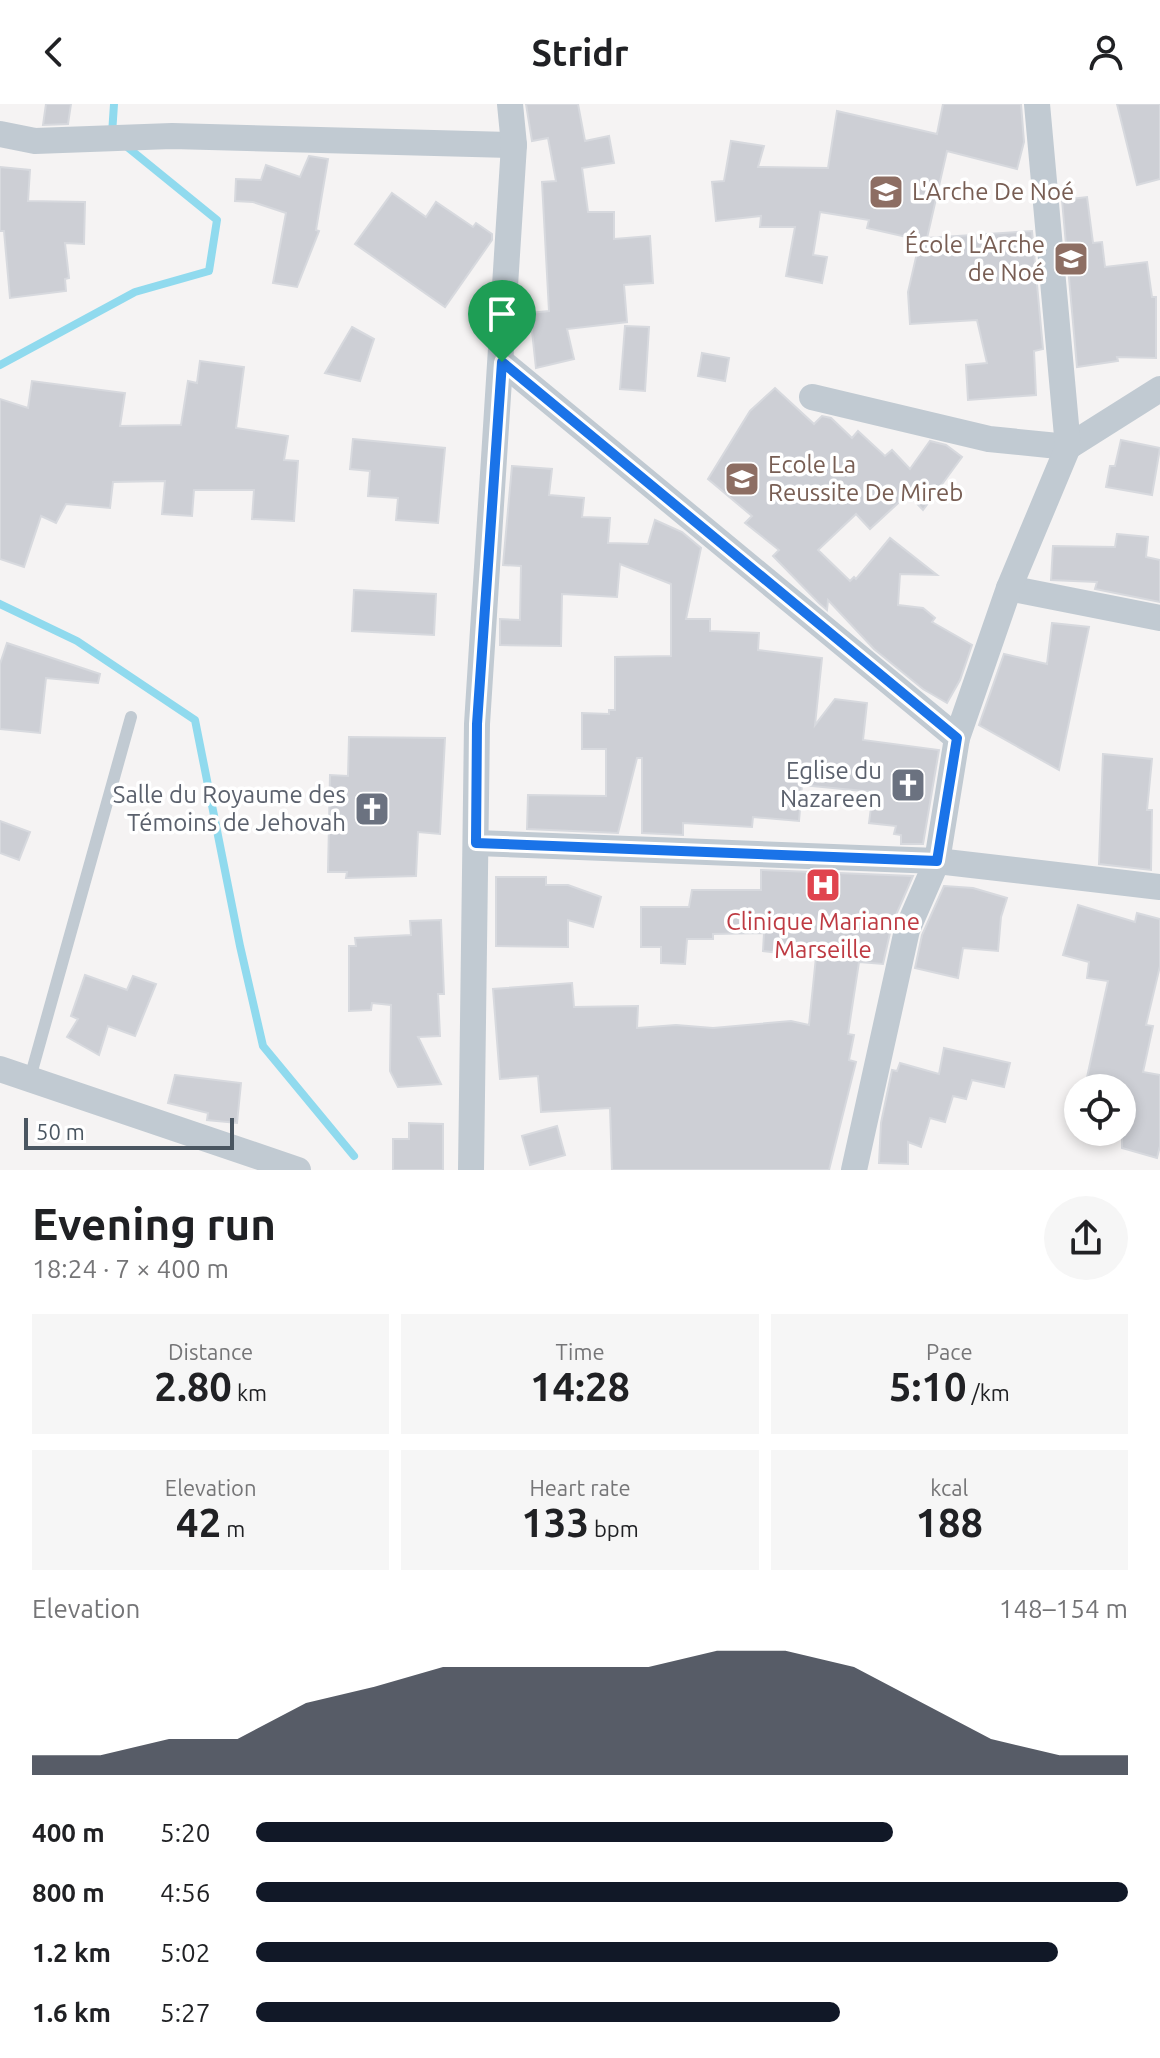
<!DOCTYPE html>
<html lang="en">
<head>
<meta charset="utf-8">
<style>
	:root { --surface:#fff; --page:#f6f6f6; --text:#202124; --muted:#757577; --accent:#111827 }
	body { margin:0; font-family:Ubuntu,sans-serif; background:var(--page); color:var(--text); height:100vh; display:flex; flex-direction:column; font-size:30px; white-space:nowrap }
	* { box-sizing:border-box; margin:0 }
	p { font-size:26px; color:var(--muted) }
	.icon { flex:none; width:44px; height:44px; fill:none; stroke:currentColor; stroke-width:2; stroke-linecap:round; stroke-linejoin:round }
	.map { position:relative; height:1066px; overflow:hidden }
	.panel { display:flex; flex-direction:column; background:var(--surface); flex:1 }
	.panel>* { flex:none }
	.buttons { position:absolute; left:1064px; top:970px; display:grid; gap:16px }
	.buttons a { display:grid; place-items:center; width:72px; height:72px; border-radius:50%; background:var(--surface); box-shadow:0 4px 12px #0003; font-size:40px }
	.scale { position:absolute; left:24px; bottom:20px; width:210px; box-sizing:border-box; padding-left:8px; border:4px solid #4a5661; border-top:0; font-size:22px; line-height:28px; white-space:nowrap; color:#4a5661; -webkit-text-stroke:6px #fff; paint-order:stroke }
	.pin { position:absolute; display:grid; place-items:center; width:68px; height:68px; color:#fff; margin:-82px -34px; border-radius:50% 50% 50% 0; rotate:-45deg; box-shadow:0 0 8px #0007 }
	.pin .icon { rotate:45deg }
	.round { display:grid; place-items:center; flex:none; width:84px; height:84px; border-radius:42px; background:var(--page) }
	.headline { display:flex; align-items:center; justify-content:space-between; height:136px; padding:0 32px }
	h1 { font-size:44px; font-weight:700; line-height:60px }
	.metrics { display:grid; grid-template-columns:repeat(3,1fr); gap:12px; height:136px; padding:8px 32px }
	.metrics div { display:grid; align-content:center; border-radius:0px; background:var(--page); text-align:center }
	.metrics b { font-size:40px; font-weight:700 }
	.metrics small { font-size:22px; font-weight:400 }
	.metrics p { font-size:22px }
	.chart { height:224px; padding:16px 32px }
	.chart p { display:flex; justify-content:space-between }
	.chart svg { width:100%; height:144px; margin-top:8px; fill:var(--accent); opacity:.7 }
	ul { padding:0 32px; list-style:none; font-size:26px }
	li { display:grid; grid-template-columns:128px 96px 1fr; align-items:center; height:60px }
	li i { height:20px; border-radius:10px; background:var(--accent) }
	header { display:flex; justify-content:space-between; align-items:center; height:104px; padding:0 32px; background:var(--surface); font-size:36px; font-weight:700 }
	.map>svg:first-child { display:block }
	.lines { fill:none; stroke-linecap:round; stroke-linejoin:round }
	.stream { stroke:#90daee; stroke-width:8 }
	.building { fill:#cdcfd5; stroke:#d7d9de; stroke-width:2 }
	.service { stroke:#c1cad2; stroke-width:12 }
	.minor { stroke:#c1cad2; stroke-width:26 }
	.route-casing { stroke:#fff; stroke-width:16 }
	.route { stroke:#1a73e8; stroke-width:10 }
	.labels { text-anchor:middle; stroke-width:7; stroke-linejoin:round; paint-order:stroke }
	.education-label { font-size:24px; fill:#785e54; stroke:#fff; text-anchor:start }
	.worship-label { font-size:24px; fill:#5b616d; stroke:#fff; text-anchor:end }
	.health-label { font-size:24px; fill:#be3a42; stroke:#fff }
</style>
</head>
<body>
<header><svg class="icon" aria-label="back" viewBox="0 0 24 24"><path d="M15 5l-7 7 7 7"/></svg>Stridr<svg class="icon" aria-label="person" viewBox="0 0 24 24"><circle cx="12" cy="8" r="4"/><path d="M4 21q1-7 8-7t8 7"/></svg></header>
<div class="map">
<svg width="1160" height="1066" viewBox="0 0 1160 1066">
	<rect width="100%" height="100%" fill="#f5f3f3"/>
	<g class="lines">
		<g class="stream">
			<polyline points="112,30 114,0"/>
			<polyline points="0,261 135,188 209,167 217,116 126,42"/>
			<polyline points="0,500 77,537 195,616 240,842 263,942 354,1052"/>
		</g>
	</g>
	<g class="building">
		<polygon points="46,0 71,0 68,20 43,21"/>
		<polygon points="526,0 578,0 585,37 609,32 614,59 582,64 588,108 614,108 614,135 650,132 653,179 624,181 627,218 567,225 574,255 536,264 530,209 549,207 542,78 556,77 548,34 532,37"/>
		<polygon points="943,0 1021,0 1024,38 1017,65 947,47 927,134 1032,127 1043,245 1034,247 1036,291 968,296 966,261 987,259 977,216 910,220 908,188 920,136 867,124 869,116 820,108 813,151 827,153 822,179 786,172 795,123 760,123 761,112 716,117 712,78 724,77 731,37 764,42 758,63 828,64 837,7 937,30"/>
		<polygon points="1117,0 1160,0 1160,75 1137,81"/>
		<polygon points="309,52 328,55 316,126 319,127 297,183 273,179 286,109 253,98 235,97 236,75 261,76 266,61 300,73"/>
		<polygon points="0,63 30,66 28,97 85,98 84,140 65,139 69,174 65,175 66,187 10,194 4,127 0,127"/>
		<polygon points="392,89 426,113 436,98 473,123 476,119 492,130 492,136 445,203 355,140"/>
		<polygon points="1087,93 1093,139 1102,138 1105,163 1147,158 1152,193 1156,193 1156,254 1117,253 1118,257 1077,263 1062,96"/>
		<polygon points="625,222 649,223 645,287 620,285"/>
		<polygon points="352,223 374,235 360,277 325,269"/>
		<polygon points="702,249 729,254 725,277 698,272"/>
		<polygon points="200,257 244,263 236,324 288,332 284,356 298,357 294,417 252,415 254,386 194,386 192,412 162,410 165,377 113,378 110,404 66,400 56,419 41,412 24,463 0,455 0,295 28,304 32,277 125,289 120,322 181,321 188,277 197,279"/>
		<polygon points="775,284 814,320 822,312 831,314 852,334 858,327 885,352 892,346 910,365 930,337 946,341 962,353 923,406 908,390 870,425 856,410 818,446 850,477 854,473 856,475 890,434 937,471 900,470 898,501 923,504 935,514 932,518 972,541 960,576 947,599 923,585 874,545 828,496 827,506 819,499 773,452 779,446 745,419 752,412 708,375 750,307"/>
		<polygon points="353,335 445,344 438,419 396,416 398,394 368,392 370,367 350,365"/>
		<polygon points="1121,336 1160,344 1152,391 1106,383 1110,362 1115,362"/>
		<polygon points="512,362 552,365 549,391 584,394 582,413 610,414 608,439 648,440 655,416 682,428 701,444 686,515 710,515 710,527 759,529 758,546 822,554 815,621 835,595 867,599 863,636 939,646 923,740 901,740 901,731 894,730 896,722 869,719 873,688 802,681 799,717 753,713 752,723 683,719 683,731 642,729 642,654 637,654 618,729 527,725 528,691 606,692 606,645 582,645 582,609 609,610 609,606 615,606 615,553 671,552 671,480 620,460 617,493 562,490 561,542 500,541 500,515 520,516 521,462 503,461"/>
		<polygon points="1117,430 1148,433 1146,453 1160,456 1160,498 1095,485 1097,478 1051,476 1053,442 1115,443"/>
		<polygon points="354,486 436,490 434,531 352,527"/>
		<polygon points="1052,519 1089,523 1059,666 979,621 1004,550 1047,560"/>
		<polygon points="7,539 100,570 98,579 46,574 40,629 0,625 0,560"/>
		<polygon points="349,633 445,634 440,730 418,728 416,772 346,774 347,768 328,768 330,671 348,672"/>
		<polygon points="1103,650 1152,655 1147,706 1152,706 1151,766 1099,760"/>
		<polygon points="0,717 30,728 19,756 0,749"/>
		<polygon points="761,766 913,772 892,820 883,860 859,858 848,930 854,931 849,956 856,958 829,1066 612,1066 610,1004 541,1008 538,972 500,975 493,885 572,879 574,903 638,902 637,924 676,921 713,924 791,917 809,921 816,853 763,847 764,829 713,830 713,835 687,835 685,860 661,859 661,843 641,843 641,803 689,803 692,786 761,786"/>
		<polygon points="496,773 546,773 546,781 568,781 601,793 593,823 568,816 568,843 496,842"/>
		<polygon points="944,782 973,784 1007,794 1001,813 998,847 963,844 958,874 915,864 922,831"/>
		<polygon points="1078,801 1135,818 1137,809 1160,815 1160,862 1146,921 1153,922 1143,968 1160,971 1160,1042 1157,1054 1122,1044 1122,984 1086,978 1108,877 1087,874 1089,858 1063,851"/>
		<polygon points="441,816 444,890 438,890 440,932 418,933 441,980 398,983 390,967 391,901 372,899 371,906 349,907 349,842 356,842 355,834 411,831 410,817"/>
		<polygon points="85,871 127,886 133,872 156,880 135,932 108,922 99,951 67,933 78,915 71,912"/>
		<polygon points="944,944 1010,959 1004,983 972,976 966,995 953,992 945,1018 930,1014 921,1043 908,1038 908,1060 879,1059 881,1019 892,966 897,967 900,959 939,970"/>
		<polygon points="175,971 241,979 237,1019 207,1016 208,1009 168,999"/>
		<polygon points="409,1019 443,1020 443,1066 393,1066 393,1035 409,1035"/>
		<polygon points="557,1022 565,1051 530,1061 522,1032"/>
	</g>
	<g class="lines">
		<polyline class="service" points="30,974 131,613"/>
		<g class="minor">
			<polyline points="0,30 35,37 172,32 514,41"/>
			<polyline points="502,258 957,634"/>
			<polyline points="812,293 989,335 1068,343 1160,285"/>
			<polyline points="1009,484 1160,514"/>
			<polyline points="476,739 937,757 1160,783"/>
			<polyline points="0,965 298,1066"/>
			<polyline points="471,1066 477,620 514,41 510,0"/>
			<polyline points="854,1066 907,826 937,757 957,634 1009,484 1068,343 1037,0"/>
		</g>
	</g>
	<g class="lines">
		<defs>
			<polygon id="route" points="502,258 957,634 937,757 476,739 477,620"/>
		</defs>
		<use href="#route" class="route-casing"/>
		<use href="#route" class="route"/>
	</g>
	<defs>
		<symbol id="school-square" viewBox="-11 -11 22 22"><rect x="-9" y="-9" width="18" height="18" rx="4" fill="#8d6e63" stroke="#fff"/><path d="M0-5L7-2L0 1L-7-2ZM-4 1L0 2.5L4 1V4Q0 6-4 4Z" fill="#fff"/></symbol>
		<symbol id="church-square" viewBox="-11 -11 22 22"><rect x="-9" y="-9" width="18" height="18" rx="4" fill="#6b7280" stroke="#fff"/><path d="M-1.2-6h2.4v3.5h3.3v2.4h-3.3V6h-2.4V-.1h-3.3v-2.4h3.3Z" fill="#fff"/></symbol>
		<symbol id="hospital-square" viewBox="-11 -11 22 22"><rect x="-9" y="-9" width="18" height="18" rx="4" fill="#e0444e" stroke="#fff"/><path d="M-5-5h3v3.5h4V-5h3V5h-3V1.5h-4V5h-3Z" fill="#fff"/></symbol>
	</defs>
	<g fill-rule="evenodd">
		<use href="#school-square" x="866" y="68" width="40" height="40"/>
		<use href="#school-square" x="1051" y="135" width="40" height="40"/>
		<use href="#school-square" x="722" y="355" width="40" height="40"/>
		<use href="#church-square" x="888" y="661" width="40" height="40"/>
		<use href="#church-square" x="352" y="685" width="40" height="40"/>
		<use href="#hospital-square" x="803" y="761" width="40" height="40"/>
	</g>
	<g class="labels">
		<g class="education-label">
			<text x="912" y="96">L'Arche De Noé</text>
			<text x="1045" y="149" text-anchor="end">École L'Arche<tspan x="1045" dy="28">de Noé</tspan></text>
			<text x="768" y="369">Ecole La<tspan x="768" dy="28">Reussite De Mireb</tspan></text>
		</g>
		<g class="worship-label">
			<text x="882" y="675">Eglise du<tspan x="882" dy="28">Nazareen</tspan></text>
			<text x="346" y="699">Salle du Royaume des<tspan x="346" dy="28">Témoins de Jehovah</tspan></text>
		</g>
		<g class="health-label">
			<text x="823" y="826">Clinique Marianne<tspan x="823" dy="28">Marseille</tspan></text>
		</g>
	</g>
</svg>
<div class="buttons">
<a><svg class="icon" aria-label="locate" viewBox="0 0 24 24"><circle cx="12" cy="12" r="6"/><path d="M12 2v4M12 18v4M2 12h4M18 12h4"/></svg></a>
</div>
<div class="scale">50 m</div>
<div class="pin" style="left:502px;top:258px;background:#1e9e55"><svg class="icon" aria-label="arrive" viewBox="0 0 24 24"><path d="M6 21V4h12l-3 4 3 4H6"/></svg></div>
</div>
<section class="panel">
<div class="headline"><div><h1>Evening run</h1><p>18:24 · 7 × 400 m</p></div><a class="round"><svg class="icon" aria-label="share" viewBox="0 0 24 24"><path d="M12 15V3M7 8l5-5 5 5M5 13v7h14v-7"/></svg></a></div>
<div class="metrics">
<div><p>Distance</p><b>2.80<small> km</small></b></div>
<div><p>Time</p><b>14:28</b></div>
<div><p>Pace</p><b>5:10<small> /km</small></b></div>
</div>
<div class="metrics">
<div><p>Elevation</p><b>42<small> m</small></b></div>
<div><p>Heart rate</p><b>133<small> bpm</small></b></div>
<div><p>kcal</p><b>188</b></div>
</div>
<div class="chart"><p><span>Elevation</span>148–154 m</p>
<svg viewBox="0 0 160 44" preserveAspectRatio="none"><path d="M0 44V38L10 38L20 33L30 33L40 22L50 17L60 11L70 11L80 11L90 11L100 6L110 6L120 11L130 22L140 33L150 38L160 38V44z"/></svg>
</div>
<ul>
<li><b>400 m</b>5:20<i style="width:73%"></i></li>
<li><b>800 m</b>4:56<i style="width:100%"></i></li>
<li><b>1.2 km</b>5:02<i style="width:92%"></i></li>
<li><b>1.6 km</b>5:27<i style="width:67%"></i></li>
</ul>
</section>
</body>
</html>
